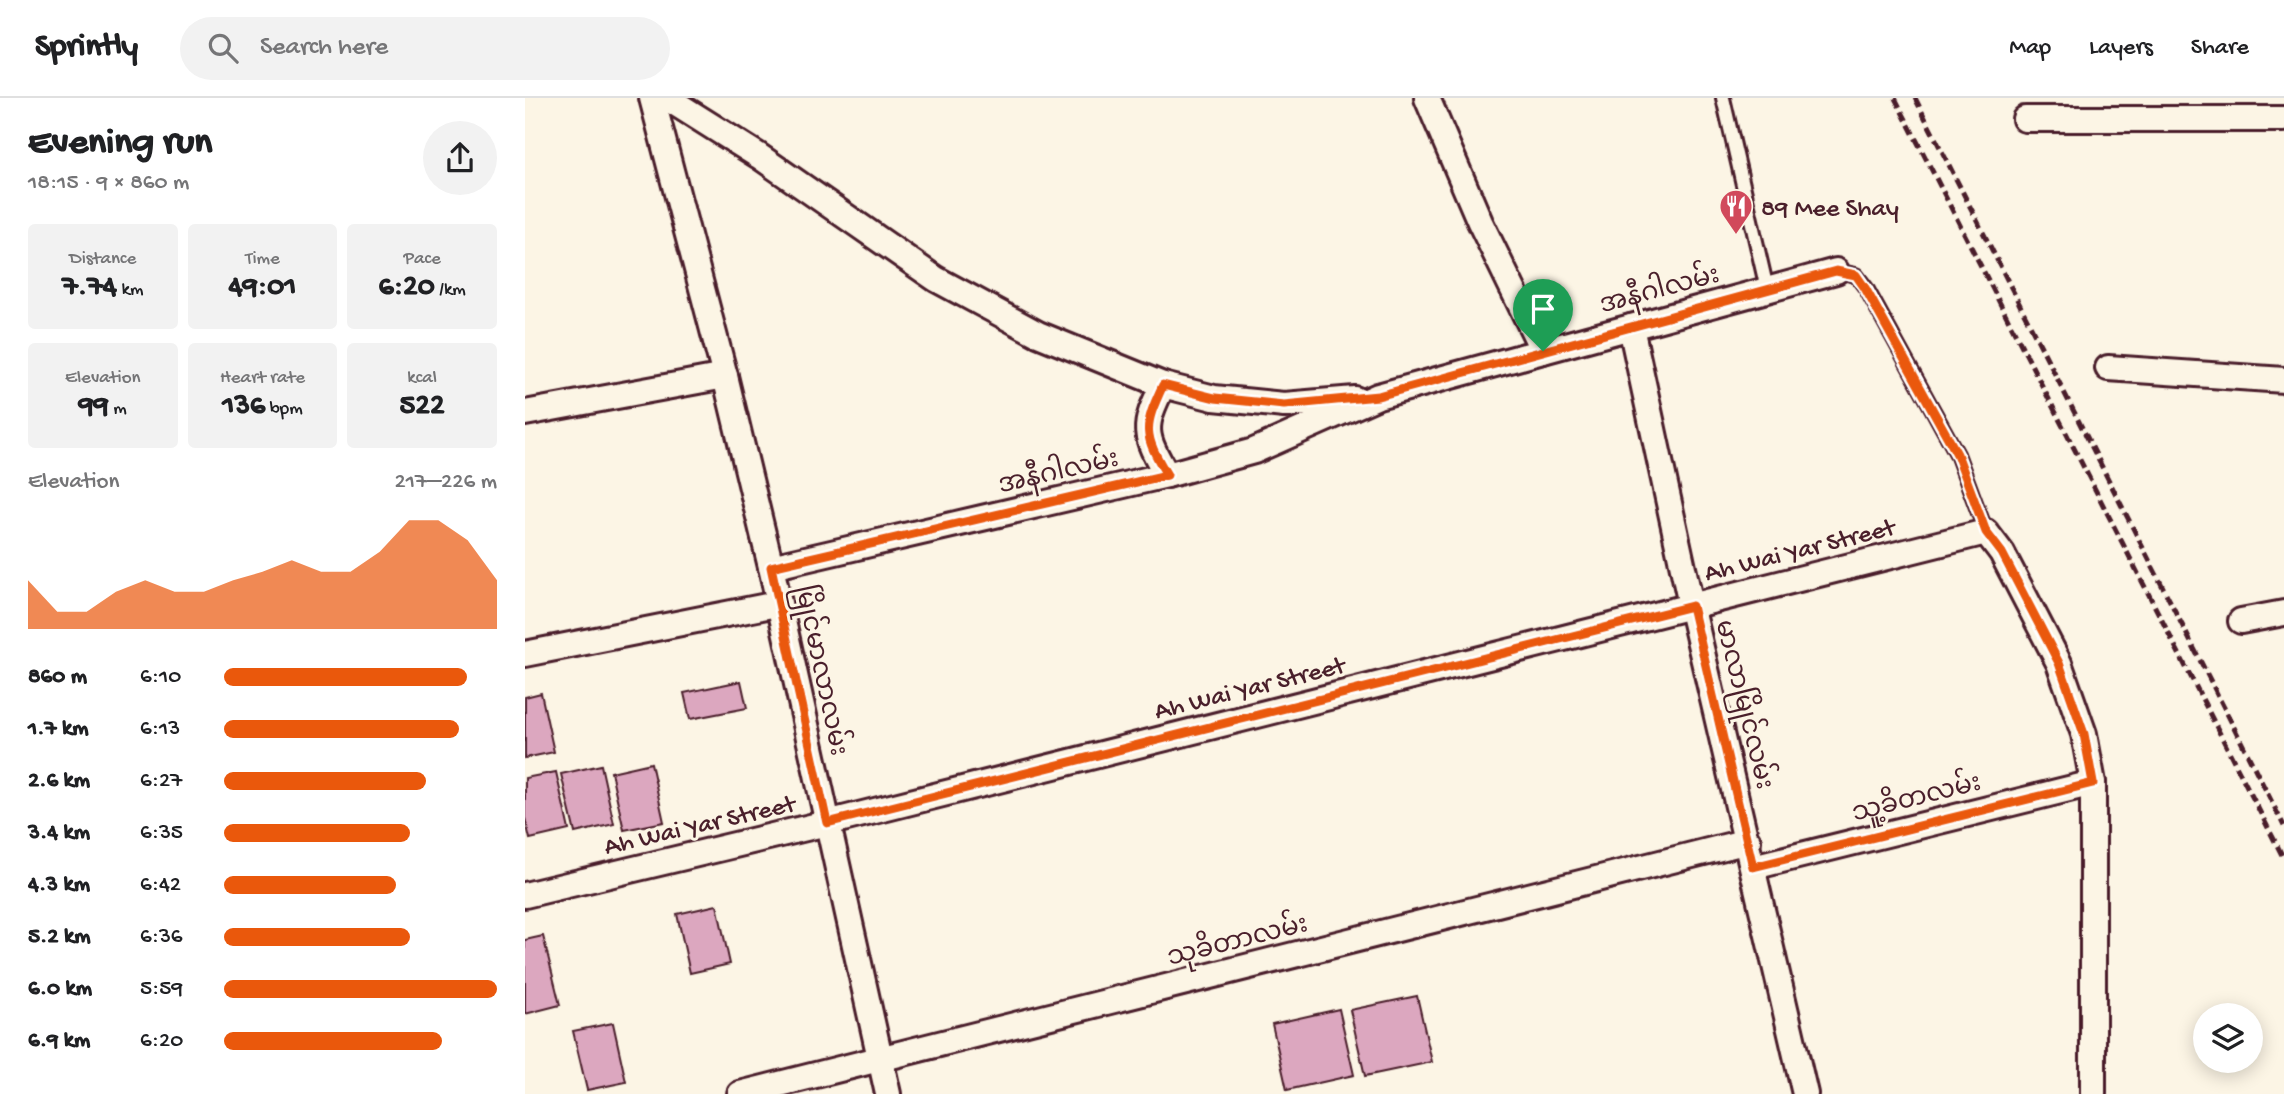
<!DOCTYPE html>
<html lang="en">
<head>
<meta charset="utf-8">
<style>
	:root { --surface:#fff; --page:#f2f2f2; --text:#202124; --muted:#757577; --line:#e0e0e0; --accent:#ea580c }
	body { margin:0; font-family:"Gochi Hand","Noto Sans Myanmar",sans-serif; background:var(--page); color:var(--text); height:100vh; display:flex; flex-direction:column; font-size:26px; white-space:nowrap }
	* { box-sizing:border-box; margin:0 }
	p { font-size:23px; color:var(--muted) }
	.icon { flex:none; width:38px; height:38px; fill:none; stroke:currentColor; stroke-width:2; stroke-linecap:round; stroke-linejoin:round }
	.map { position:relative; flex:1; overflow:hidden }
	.sheet { display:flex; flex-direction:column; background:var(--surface); width:525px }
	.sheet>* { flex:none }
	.controls { position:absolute; left:1668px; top:905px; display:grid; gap:14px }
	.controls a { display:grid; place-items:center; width:70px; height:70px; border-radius:50%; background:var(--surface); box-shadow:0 4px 18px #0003; font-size:35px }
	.pin { position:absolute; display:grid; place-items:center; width:60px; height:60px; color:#fff; margin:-72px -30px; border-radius:50% 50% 50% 0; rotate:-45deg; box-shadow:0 0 7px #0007 }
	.pin .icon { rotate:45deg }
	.round { display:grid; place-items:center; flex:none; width:74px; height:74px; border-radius:37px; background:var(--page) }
	.head { display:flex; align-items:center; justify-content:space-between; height:119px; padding:0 28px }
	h1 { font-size:38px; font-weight:700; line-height:52px }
	.metrics { display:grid; grid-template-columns:repeat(3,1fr); gap:10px; height:119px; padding:7px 28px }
	.metrics div { display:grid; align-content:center; border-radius:7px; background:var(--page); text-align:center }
	.metrics b { font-size:30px; font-weight:700 }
	.metrics small { font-size:19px; font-weight:400 }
	.metrics p { font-size:19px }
	.chart { height:196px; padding:14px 28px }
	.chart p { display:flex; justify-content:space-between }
	.chart svg { width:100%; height:126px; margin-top:7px; fill:var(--accent); opacity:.7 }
	ul { padding:0 28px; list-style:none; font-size:23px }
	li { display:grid; grid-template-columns:112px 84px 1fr; align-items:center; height:52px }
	li i { height:18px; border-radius:9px; background:var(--accent) }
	header { display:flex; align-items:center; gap:42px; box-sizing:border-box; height:98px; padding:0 35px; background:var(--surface); border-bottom:2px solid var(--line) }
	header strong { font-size:33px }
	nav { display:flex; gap:38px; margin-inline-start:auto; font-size:24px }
	.search { width:490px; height:63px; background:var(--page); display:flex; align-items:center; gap:18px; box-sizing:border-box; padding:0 24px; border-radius:38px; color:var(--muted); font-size:26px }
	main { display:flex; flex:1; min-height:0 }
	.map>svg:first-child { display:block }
	.building { fill:#dca7bf; stroke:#4a1f2b; stroke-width:2 }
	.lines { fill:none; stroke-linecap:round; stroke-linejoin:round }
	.lane-casing { stroke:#4a1f2b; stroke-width:18 }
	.street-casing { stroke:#4a1f2b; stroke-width:30 }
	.lane { stroke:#fcf5e5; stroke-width:12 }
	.street { stroke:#fcf5e5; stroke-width:24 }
	.rail { stroke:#4a1f2b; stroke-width:5; stroke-dasharray:10 5; stroke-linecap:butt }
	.route-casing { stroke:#fff; stroke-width:14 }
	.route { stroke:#ea580c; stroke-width:9 }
	.labels { text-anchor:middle; stroke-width:6; stroke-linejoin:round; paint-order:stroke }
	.poi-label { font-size:26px; fill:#4a1f2b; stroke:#fcf5e5; text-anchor:start }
	.street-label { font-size:26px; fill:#4a1f2b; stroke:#fcf5e5 }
</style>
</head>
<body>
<header>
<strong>Sprintly</strong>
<div class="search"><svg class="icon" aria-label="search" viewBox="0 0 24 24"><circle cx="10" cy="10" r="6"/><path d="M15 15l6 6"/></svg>Search here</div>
<nav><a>Map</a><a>Layers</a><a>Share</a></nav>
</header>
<main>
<section class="sheet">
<div class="head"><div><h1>Evening run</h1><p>18:15 · 9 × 860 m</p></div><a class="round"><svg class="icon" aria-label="share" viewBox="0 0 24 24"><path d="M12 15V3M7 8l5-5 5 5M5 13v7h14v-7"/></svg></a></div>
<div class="metrics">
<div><p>Distance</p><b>7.74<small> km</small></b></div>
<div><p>Time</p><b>49:01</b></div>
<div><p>Pace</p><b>6:20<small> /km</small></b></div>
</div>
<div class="metrics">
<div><p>Elevation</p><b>99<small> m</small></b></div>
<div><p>Heart rate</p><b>136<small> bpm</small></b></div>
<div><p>kcal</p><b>522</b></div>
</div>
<div class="chart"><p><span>Elevation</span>217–226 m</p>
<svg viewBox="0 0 160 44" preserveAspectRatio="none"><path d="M0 44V27L10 38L20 38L30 31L40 27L50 31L60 31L70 27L80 24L90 20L100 24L110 24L120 17L130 6L140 6L150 13L160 27V44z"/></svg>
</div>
<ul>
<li><b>860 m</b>6:10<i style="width:89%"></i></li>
<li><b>1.7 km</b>6:13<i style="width:86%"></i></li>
<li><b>2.6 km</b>6:27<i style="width:74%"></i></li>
<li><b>3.4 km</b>6:35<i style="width:68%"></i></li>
<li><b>4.3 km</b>6:42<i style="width:63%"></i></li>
<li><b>5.2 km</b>6:36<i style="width:68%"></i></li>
<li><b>6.0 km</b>5:59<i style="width:100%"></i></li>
<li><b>6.9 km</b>6:20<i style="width:80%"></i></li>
</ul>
</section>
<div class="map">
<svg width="1759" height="996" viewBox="0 0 1759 996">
	<rect width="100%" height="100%" fill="#fcf5e5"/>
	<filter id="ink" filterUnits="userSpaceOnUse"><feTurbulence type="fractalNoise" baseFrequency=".0143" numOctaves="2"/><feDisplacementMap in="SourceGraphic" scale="14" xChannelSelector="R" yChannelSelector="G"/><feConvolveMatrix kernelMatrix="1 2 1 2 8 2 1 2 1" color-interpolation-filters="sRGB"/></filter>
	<g filter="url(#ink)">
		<g class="building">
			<polygon points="216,583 222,610 165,621 159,595"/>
			<polygon points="16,595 29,654 0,660 0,599"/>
			<polygon points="126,665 139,724 99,732 86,674"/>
			<polygon points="76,667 89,726 50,735 36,676"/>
			<polygon points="31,674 44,732 5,741 0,720 0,680"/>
			<polygon points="192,807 205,866 165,875 152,816"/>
			<polygon points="18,838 35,907 0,916 0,842"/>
			<polygon points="892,898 907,964 840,978 825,912"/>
			<polygon points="814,911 829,977 762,992 747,926"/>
			<polygon points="88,925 101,984 62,992 48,933"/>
		</g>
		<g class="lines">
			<defs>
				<g id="lane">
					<polyline points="1198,0 1242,191"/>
					<polyline points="1311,173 1331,177 1341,190 1432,356 1461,434"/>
				</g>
				<g id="street">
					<polyline points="127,0 200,278 246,469 363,996"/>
					<polyline points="142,0 234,58 411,181 513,236 638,287 689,300 759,307 830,301"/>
					<polyline points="902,0 955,124 1018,253"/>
					<polyline points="1500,21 1759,21"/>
					<polyline points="1106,229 1166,507 1280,996"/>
					<polyline points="1583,270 1759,282"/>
					<path d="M638,287C617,330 618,336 642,377"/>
					<polyline points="0,315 200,278"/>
					<polyline points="246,469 642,377 729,353 853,298 1311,173"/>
					<polyline points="1716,523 1759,515"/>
					<polyline points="0,556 252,506"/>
					<polyline points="1228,769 1568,685"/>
					<polyline points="0,797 302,725 1461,434 1477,455 1534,565 1559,636 1568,685 1568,996"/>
					<polyline points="215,996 1223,743"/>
				</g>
			</defs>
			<use href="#lane" class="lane-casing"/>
			<use href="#street" class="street-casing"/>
			<use href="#lane" class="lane"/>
			<use href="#street" class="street"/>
			<g class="rail">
				<polyline points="1370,0 1759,761"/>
				<polyline points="1390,0 1759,728"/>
			</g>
		</g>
	</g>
	<g class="lines" filter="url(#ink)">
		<defs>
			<path id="route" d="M1311,173L1331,177L1340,190L1432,356L1461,434L1477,455L1534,565L1559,636L1568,685L1228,769L1167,508L302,725L246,469L642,377C618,336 618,330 638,287L690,300L759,307L853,298Z"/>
		</defs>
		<use href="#route" class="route-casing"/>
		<use href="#route" class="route"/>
	</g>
	<defs>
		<symbol id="restaurant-pin" viewBox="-11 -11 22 30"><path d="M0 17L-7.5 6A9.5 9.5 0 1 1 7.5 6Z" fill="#d1495b" stroke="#fcf5e5"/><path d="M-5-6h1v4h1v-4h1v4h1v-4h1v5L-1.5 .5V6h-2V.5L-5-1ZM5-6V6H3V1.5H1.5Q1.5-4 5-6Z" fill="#fff"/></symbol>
	</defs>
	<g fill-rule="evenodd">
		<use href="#restaurant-pin" x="1192" y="89" width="38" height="52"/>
	</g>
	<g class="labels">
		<g class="poi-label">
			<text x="1236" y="117">89 Mee Shay</text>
		</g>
		<g class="street-label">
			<text transform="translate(1134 190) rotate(-15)" y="9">အနီဂါလမ်း</text>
			<text transform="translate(533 372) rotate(-13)" y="9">အနီဂါလမ်း</text>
			<text transform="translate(1274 450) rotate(-14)" y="9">Ah Wai Yar Street</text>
			<text transform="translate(298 572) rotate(78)" y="9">မြိုင်မာလာလမ်း</text>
			<text transform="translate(724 588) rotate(-14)" y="9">Ah Wai Yar Street</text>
			<text transform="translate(1221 606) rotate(76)" y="9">မာလာမြိုင်လမ်း</text>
			<text transform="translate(1391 698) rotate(-14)" y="9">သူ့ခိတလမ်း</text>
			<text transform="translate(174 725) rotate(-13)" y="9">Ah Wai Yar Street</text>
			<text transform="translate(712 841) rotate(-14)" y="9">သုခိတာလမ်း</text>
		</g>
	</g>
</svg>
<div class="controls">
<a><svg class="icon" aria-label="layers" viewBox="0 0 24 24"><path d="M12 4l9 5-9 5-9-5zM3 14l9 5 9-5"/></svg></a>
</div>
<div class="pin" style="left:1018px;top:253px;background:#1e9e55"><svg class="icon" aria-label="arrive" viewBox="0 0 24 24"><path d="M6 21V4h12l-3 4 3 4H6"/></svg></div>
</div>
</main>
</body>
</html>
